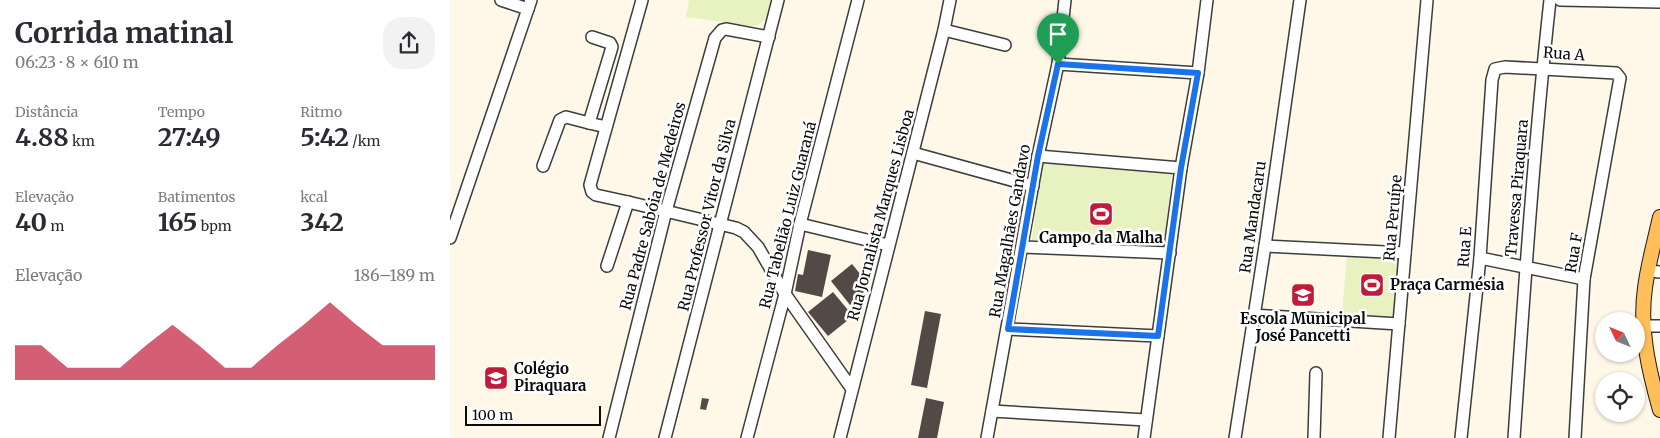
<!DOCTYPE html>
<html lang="pt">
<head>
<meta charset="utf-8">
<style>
	:root { --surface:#fff; --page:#f2f2f3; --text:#2b2b33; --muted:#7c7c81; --accent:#c21b3a }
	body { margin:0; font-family:Merriweather,serif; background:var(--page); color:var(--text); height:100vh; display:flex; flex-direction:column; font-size:19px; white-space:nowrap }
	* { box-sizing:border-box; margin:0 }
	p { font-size:16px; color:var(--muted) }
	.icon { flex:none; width:28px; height:28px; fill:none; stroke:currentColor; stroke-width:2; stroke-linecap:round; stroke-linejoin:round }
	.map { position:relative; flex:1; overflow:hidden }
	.sheet { display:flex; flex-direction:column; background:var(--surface); width:450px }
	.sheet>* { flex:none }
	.needle { width:32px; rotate:313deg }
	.fabs { position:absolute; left:1145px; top:312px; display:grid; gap:10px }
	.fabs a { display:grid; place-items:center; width:50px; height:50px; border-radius:50%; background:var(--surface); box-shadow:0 1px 4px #0004; font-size:25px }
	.scale { position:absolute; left:15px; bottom:12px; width:136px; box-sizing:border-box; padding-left:5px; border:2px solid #0a0a0a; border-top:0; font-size:14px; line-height:18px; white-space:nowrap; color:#0a0a0a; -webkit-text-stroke:4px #fff; paint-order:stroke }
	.pin { position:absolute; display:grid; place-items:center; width:42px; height:42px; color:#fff; margin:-51px -21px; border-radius:50% 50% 50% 0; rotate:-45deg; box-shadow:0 0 5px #0007 }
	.pin .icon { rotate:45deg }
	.round { display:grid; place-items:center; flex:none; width:52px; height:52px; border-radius:20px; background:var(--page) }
	.headline { display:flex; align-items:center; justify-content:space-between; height:85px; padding:0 15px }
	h1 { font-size:28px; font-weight:700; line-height:38px }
	.metrics { display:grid; grid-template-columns:repeat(3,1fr); gap:8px; height:85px; padding:5px 15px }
	.metrics div { display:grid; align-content:center }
	.metrics b { font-size:25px; font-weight:700 }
	.metrics small { font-size:14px; font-weight:400 }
	.metrics p { font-size:14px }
	.chart { height:140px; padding:10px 15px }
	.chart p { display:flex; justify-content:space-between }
	.chart svg { width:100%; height:90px; margin-top:5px; fill:var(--accent); opacity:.7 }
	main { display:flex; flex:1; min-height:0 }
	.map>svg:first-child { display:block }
	.pitch { fill:#e8f2c1 }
	.building { fill:#534946 }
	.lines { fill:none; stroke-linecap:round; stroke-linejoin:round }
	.minor-casing { stroke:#3d3d3d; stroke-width:14 }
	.major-casing { stroke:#1b1b1b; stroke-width:16 }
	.minor { stroke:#fff; stroke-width:11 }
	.major { stroke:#ffbe57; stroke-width:14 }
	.route-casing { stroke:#fff; stroke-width:10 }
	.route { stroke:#1a73e8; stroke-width:6 }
	.labels { text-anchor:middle; stroke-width:5; stroke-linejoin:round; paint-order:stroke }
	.street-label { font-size:15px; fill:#0a0a0a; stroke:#fff }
	.poi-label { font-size:15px; font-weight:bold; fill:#0a0a0a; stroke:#fff }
</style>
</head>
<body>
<main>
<section class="sheet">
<div class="headline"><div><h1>Corrida matinal</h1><p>06:23 · 8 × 610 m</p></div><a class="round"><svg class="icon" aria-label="share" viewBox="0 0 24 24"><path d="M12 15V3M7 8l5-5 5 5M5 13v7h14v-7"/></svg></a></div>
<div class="metrics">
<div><p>Distância</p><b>4.88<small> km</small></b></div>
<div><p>Tempo</p><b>27:49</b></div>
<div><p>Ritmo</p><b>5:42<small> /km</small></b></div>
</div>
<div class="metrics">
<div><p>Elevação</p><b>40<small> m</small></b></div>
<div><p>Batimentos</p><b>165<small> bpm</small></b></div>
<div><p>kcal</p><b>342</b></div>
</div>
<div class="chart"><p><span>Elevação</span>186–189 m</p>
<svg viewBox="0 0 160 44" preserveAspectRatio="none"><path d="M0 44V27L10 27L20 38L30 38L40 38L50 27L60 17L70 27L80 38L90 38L100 27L110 17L120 6L130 17L140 27L150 27L160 27V44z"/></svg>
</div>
</section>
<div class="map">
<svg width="1210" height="438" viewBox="0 0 1210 438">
	<rect width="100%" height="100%" fill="#fff7e7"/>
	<g class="pitch">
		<path d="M239,0H323C319,13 318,22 304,26L236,17Z"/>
		<polygon points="592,161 722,173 714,248 582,240"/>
		<polygon points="897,253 952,255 946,317 892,315"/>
	</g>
	<g class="building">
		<polygon points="358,250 381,255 372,297 345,291 348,274 353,275"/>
		<polygon points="402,264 416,281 413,295 400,305 381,281"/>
		<polygon points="383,292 403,316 378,336 358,312"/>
		<polygon points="475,311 491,314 477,388 461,385"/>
		<polygon points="252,398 259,399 256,410 250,409"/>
		<polygon points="476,398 494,402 487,438 468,438"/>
	</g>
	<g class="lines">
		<defs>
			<g id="minor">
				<polyline points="51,0 78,9"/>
				<polyline points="1110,0 1210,2"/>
				<polyline points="494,30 555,45"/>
				<polyline points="142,37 160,43 162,47 139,123 156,127"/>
				<polyline points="608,64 748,73"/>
				<polyline points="463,153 583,186"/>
				<polyline points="588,156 731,168"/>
				<polyline points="93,166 110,120 116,117 139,123"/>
				<polyline points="178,202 286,228 294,232 308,247 335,294 402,389"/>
				<polyline points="350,224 438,245"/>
				<polyline points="0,238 81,0"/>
				<polyline points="815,246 955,253"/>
				<polyline points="573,247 720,253"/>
				<polyline points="1030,258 1134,279"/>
				<polyline points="157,266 178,202 146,195 142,192 140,185 192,0"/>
				<polyline points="1199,271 1210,272"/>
				<polyline points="803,315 949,324"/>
				<polyline points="1194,326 1210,326"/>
				<polyline points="558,329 708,336"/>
				<polyline points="542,411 696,420"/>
				<polyline points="159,438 216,211 265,38 272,30 276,29 319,37"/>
				<polyline points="215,438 328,0"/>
				<polyline points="297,438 335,294 350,224 408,0"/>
				<polyline points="390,438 494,30 500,0"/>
				<polyline points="537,438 588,156 608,64 615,0"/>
				<polyline points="694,438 731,168 748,73 757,0"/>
				<polyline points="785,438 815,246 850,0"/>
				<polyline points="864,438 866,373"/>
				<polyline points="939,438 977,0"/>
				<polyline points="1011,438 1030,258 1042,80 1045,69 1055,67 1166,73 1170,78 1134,279 1125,438"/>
				<path d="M1064,438C1074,292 1084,146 1100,0"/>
			</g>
			<path id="major" d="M1210,217C1205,240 1198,264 1195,288C1189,329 1199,371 1210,410"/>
		</defs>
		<use href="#minor" class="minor-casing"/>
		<use href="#major" class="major-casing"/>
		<use href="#minor" class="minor"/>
		<use href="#major" class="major"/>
	</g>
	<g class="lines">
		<defs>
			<polygon id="route" points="608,64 748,73 731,168 708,336 558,329 588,156"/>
		</defs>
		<use href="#route" class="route-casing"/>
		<use href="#route" class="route"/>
	</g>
	<defs>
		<symbol id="stadium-square" viewBox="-11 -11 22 22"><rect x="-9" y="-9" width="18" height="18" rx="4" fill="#c21b3a" stroke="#fff"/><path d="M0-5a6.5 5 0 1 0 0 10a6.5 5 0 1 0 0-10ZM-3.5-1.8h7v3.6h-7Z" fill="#fff"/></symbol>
		<symbol id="school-square" viewBox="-11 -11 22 22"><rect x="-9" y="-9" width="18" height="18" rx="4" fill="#c21b3a" stroke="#fff"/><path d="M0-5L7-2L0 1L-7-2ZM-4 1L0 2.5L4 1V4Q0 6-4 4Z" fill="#fff"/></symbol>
	</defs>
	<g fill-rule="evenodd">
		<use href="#stadium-square" x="637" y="200" width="28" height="28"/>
		<use href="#stadium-square" x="908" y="271" width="28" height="28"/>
		<use href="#school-square" x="839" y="281" width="28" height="28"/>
		<use href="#school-square" x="32" y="364" width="28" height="28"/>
	</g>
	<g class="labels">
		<g class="street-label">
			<text transform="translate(1114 54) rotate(4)" y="5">Rua A</text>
			<text transform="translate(1067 188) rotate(-85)" y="5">Travessa Piraquara</text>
			<text transform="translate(203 206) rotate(-75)" y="5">Rua Padre Sabóia de Medeiros</text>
			<text transform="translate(257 215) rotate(-76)" y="5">Rua Professor Vitor da Silva</text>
			<text transform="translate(338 215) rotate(-76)" y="5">Rua Tabelião Luiz Guaraná</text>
			<text transform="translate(431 215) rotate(-75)" y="5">Rua Jornalista Marques Lisboa</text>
			<text transform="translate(803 217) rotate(-82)" y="5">Rua Mandacaru</text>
			<text transform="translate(943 218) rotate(-85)" y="5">Rua Peruípe</text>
			<text transform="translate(560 231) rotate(-80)" y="5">Rua Magalhães Gandavo</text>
			<text transform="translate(1015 247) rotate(-86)" y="5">Rua E</text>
			<text transform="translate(1124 253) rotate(-80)" y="5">Rua F</text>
		</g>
		<g class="poi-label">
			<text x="651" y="243">Campo da Malha</text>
			<text x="940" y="290" text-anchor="start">Praça Carmésia</text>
			<text x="853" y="324">Escola Municipal<tspan x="853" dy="17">José Pancetti</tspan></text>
			<text x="64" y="374" text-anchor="start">Colégio<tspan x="64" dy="17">Piraquara</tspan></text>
		</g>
	</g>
</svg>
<div class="fabs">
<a><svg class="needle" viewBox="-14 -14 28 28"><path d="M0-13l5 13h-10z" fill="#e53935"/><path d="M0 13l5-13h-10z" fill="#7c7c81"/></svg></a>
<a><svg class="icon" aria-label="locate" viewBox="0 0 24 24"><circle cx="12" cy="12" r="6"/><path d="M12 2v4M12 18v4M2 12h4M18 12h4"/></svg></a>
</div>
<div class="scale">100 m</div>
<div class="pin" style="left:608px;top:64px;background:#1e9e55"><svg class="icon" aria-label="arrive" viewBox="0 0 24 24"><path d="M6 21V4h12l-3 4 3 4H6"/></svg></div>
</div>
</main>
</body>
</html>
